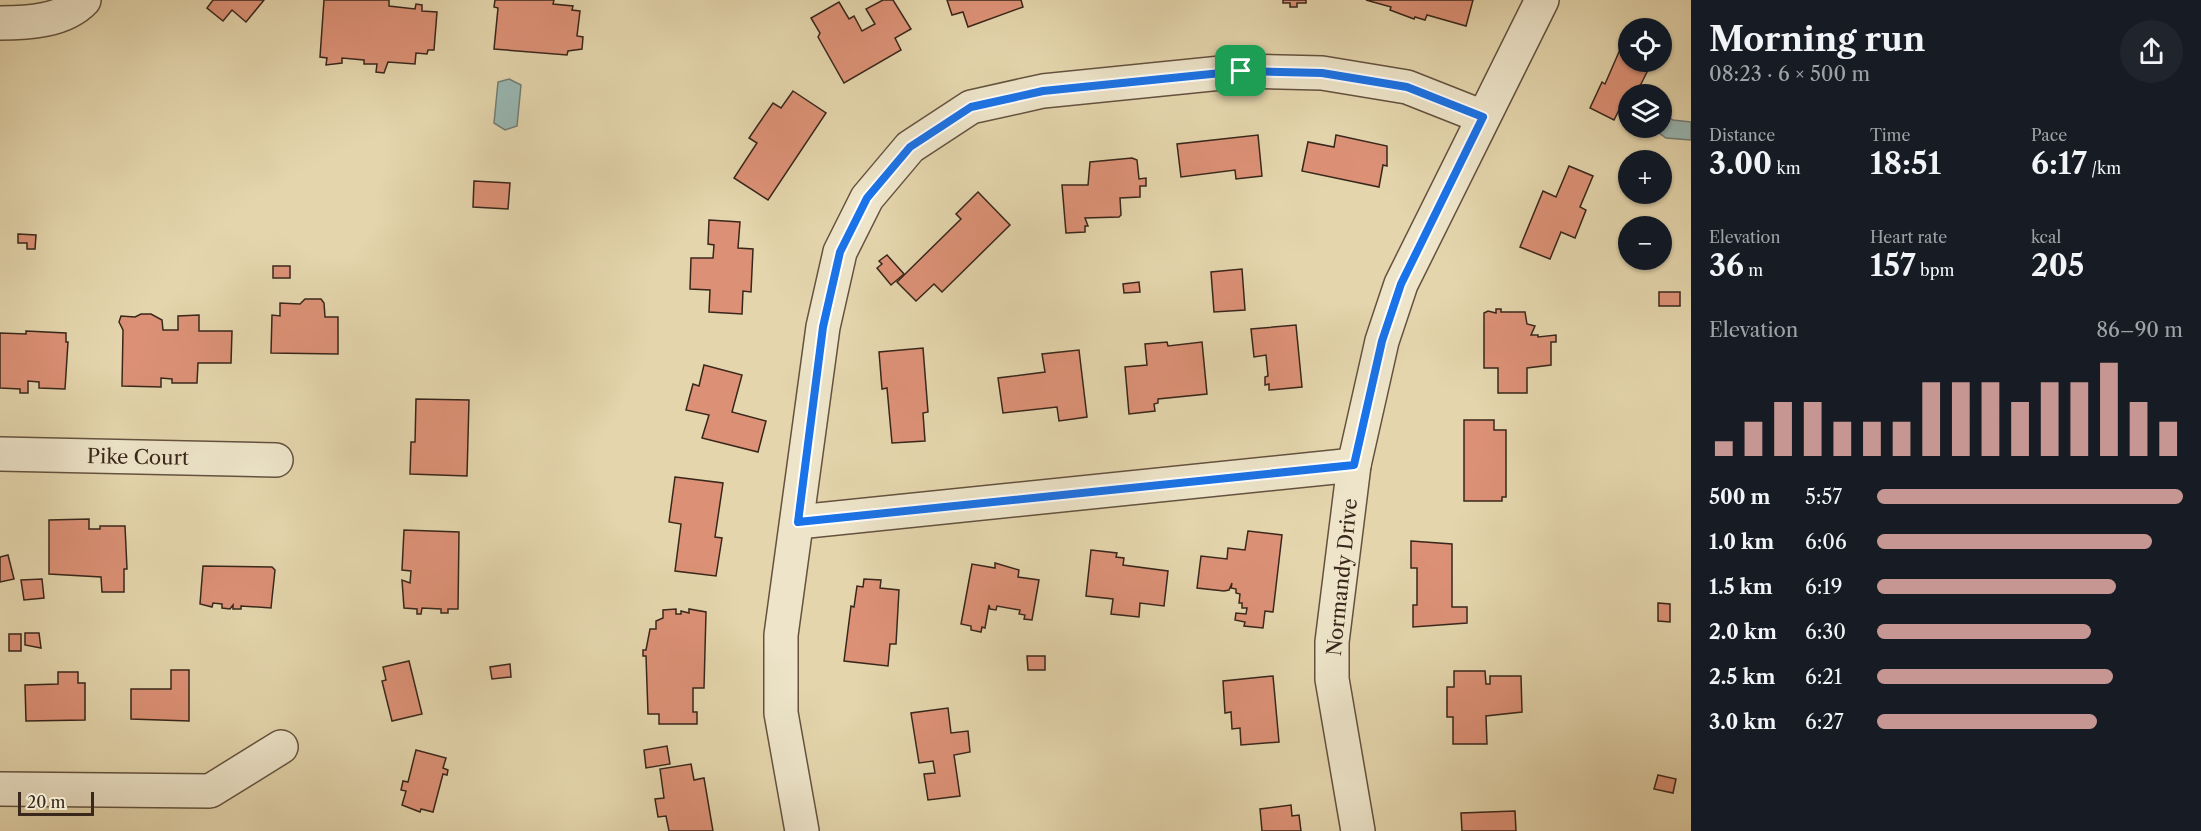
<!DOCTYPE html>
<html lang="en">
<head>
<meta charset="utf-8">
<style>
	:root { --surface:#171b24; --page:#20242c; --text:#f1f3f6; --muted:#9ea1a6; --accent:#c59692 }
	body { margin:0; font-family:"Libre Caslon Text",serif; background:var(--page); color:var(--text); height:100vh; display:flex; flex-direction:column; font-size:22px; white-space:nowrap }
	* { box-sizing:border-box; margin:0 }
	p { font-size:20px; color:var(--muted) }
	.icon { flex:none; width:33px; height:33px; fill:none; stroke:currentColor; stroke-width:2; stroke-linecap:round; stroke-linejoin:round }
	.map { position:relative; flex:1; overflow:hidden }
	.drawer { display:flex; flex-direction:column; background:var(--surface); width:510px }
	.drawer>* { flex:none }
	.tools { position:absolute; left:1618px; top:18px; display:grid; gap:12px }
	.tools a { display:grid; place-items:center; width:54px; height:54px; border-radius:50%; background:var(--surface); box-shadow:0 2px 4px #0004; font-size:30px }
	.scale { position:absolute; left:18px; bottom:15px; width:76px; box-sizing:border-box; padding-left:6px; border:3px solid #39271b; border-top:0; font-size:16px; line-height:21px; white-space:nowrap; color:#39271b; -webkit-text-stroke:4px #ede4c9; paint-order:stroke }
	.pin { position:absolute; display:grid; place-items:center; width:51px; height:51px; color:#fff; margin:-26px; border-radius:12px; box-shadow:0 3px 9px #0006 }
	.round { display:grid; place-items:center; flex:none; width:63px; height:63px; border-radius:32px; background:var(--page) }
	.overview { display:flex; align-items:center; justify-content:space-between; height:102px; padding:0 18px }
	h1 { font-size:33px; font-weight:700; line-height:45px }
	.figures { display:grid; grid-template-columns:repeat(3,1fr); gap:9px; height:102px; padding:6px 18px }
	.figures div { display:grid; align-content:center }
	.figures b { font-size:30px; font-weight:700 }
	.figures small { font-size:16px; font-weight:400 }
	.figures p { font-size:16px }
	.chart { height:168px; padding:12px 18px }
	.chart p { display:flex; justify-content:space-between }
	.chart svg { width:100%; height:108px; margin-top:6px; stroke:var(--accent); stroke-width:6 }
	ul { padding:0 18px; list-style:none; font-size:20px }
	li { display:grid; grid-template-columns:96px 72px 1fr; align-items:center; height:45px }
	li i { height:15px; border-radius:8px; background:var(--accent) }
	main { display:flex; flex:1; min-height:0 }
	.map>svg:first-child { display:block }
	.water { fill:#98b7b3; stroke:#727d76; stroke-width:1.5 }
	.building { fill:#dc9176; stroke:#39271b; stroke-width:1.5 }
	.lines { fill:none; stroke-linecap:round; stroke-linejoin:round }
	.minor-casing { stroke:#64523f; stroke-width:36 }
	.minor { stroke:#ede4c9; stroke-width:33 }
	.route-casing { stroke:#fff; stroke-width:12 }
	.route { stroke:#1a73e8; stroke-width:8 }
	.labels { text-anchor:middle; stroke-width:4.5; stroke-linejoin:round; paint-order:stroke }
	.street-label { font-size:20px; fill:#39271b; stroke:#ede4c9 }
</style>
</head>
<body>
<main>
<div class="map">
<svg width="1691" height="831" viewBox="0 0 1691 831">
	<rect width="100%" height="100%" fill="#e4d5ac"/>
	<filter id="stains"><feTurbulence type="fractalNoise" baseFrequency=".00333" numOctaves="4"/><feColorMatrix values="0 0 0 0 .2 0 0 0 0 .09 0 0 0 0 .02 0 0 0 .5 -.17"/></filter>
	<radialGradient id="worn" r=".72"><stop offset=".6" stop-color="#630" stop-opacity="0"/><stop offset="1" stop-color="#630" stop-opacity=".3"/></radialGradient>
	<g class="water">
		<polygon points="509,79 521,85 517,126 505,130 494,123 498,82"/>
		<polygon points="1666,115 1673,120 1691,122 1691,140 1666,138 1655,130 1662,128 1662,119"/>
	</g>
	<g class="building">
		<polygon points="213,0 264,0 246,22 232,10 223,21 207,8"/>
		<polygon points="324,0 389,0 389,6 415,9 416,4 422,5 422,11 437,12 434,50 428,50 427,54 416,53 415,64 388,62 384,73 376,72 377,64 364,64 364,60 342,58 342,63 326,65 327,58 320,57"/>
		<polygon points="495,0 554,0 553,4 573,6 572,10 580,11 577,36 583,37 582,49 568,51 567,55 494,49 498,8 494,7"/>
		<polygon points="883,0 893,0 911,29 895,38 901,50 844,83 818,37 820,33 811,18 839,2 849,19 854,16 862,31 875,24 866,9"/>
		<polygon points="947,0 1021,0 1023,7 968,27 963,12 952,15"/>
		<polygon points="1283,0 1306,0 1306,3 1297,3 1297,7 1290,7 1290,3 1283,3"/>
		<polygon points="1366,0 1473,0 1466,26 1427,15 1425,20 1415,17 1414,19 1390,10 1391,7"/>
		<polygon points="1629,29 1629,62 1652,62 1636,94 1629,94 1629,98 1626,96 1614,120 1590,108 1602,82 1605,84"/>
		<polygon points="793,91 826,113 768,200 734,178 757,143 749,138 773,103 781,108"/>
		<polygon points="1258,135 1262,176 1236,179 1235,170 1181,177 1177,144"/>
		<polygon points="1336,135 1387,146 1387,166 1383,165 1379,187 1302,171 1308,142 1334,147"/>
		<polygon points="1132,158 1137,160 1139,179 1146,178 1146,186 1140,186 1140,197 1120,198 1121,215 1119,217 1085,218 1088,226 1085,226 1085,232 1066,233 1062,185 1088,185 1090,162"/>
		<polygon points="1569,166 1593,176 1580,207 1586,210 1575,238 1561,232 1550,259 1520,247 1543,191 1556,197"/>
		<polygon points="474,181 510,183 508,209 473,207"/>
		<polygon points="978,192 1010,225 942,292 934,284 916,301 897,282 961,219 956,214"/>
		<polygon points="709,220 740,222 738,248 753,249 751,292 743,291 742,314 709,312 710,290 690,289 691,258 713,258 714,245 708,244"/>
		<polygon points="18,234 36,235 35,249 27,249 27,243 18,243"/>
		<polygon points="887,255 904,274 891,285 877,268 882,264 879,261"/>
		<rect x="273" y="266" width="17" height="12"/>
		<polygon points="1242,269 1245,310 1214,312 1211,272"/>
		<polygon points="1139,282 1140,292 1124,293 1123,284"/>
		<rect x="1659" y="292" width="21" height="14"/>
		<polygon points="305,299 321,299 324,303 325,317 338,317 338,354 271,353 272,315 280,316 280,303 300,304"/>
		<polygon points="1496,309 1501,309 1501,312 1525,312 1527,324 1535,326 1531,335 1538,335 1538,337 1556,335 1556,342 1551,342 1551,365 1527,368 1527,393 1498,393 1498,368 1484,368 1484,313 1488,311 1496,313"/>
		<polygon points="141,314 151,314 162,320 163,330 178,330 178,316 199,315 199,331 232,331 231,363 198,363 197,383 172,383 172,379 161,378 161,387 122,386 123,330 119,322 121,316 135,317"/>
		<polygon points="1296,325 1302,387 1269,390 1269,384 1265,385 1265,377 1268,376 1266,355 1254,357 1251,329"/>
		<polygon points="26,331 66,333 66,342 68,342 65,389 39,388 39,382 28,381 28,393 20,393 20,389 0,388 0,333 26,334"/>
		<polygon points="1167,342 1168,346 1202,342 1207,394 1158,399 1158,403 1154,404 1155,411 1129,414 1125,367 1147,365 1145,344"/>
		<polygon points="923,348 928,412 923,413 925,441 892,443 887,388 882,389 879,352"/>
		<polygon points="1079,350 1087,417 1059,421 1057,407 1003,413 998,378 1045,372 1042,354"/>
		<polygon points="704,365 742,375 732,412 766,421 758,452 702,438 709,415 686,410 693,384 699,386"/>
		<polygon points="416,399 469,400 467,476 410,474 411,442 415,442"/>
		<polygon points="1464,420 1494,420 1494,430 1506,430 1506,497 1502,497 1502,501 1464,501"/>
		<polygon points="675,477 723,483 715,537 722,538 716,576 675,571 681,524 669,522"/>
		<polygon points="89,519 89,529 100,529 100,526 125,526 127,569 124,569 124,592 102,592 101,577 49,574 49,520"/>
		<polygon points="404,530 459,532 458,609 448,609 448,613 441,613 441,609 422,608 421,614 417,614 417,609 404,608 402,580 410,583 411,571 402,570"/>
		<polygon points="1248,531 1282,535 1273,612 1265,611 1263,628 1244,626 1245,622 1235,620 1236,613 1246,614 1247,608 1242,608 1242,603 1239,603 1240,594 1236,593 1236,589 1231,588 1232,583 1229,590 1224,591 1197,588 1201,556 1227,559 1228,548 1245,550"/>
		<polygon points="1411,541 1452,544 1452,607 1467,607 1467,623 1413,627 1413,605 1417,605 1417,568 1411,568"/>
		<polygon points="1091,550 1117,553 1116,557 1124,558 1123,565 1168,571 1164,606 1140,603 1139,617 1111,614 1113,599 1086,596"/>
		<polygon points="8,555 14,579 0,582 0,557"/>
		<polygon points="995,563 1019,570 1018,577 1039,580 1032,620 1024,619 1025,615 1019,614 1020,610 997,606 996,610 990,609 989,605 985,628 982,627 981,632 971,630 971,626 961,624 972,564 995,568"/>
		<polygon points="203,566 272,567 275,570 271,608 241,606 241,609 233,609 233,605 230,609 222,608 222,604 213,603 212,607 200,604"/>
		<polygon points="42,579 44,598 24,600 21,580"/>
		<polygon points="864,579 881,580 880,588 899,590 896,644 890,644 888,666 844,661 851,606 854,607 857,586 863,587"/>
		<polygon points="1658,603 1670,604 1670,622 1658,621"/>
		<polygon points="676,609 676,614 681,614 681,611 689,613 689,609 706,612 704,688 693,688 693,712 697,712 697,724 659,724 659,714 648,714 646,656 643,656 643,650 646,650 650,629 656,629 656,621 663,618 663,610"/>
		<polygon points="25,633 39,633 41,648 25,645"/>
		<rect x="9" y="634" width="12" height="17"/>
		<polygon points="1027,656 1045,656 1045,670 1028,670"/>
		<polygon points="409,661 422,714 392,721 382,681 386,680 383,667"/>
		<polygon points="510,664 511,677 492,679 490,667"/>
		<polygon points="171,670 189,670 189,721 131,719 131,689 171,689"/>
		<polygon points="1454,671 1485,671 1486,684 1490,684 1490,676 1521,676 1522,712 1486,716 1487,744 1453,744 1453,717 1447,717 1447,687 1454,687"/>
		<polygon points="58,672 78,672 78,683 85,683 85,720 26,721 25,685 58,684"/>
		<polygon points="1273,676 1279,742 1241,745 1240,728 1232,729 1231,712 1225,713 1223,681"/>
		<polygon points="948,708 951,733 968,731 970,752 954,755 960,796 928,800 924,774 935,773 933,761 919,763 911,713"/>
		<polygon points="667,746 670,764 646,768 644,750"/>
		<polygon points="416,750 446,758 443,768 448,770 447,775 443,774 433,812 421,809 420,812 402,805 406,791 401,790 403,781 408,782"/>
		<polygon points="691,764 694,780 704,778 713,831 669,831 666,816 658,817 655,799 664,798 660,769"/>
		<polygon points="1658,775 1676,779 1673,793 1654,789"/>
		<polygon points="1291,805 1292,816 1299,815 1301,831 1262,831 1260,809"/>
		<polygon points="1515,811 1516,831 1462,831 1461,813"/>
	</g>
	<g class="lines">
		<defs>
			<g id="minor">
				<path d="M0,23C28,23 64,21 84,0"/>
				<polyline points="0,454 276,460"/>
				<polyline points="798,522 1354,465"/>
				<polyline points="0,789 210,791 281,747"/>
				<polyline points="802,831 781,713 781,635 823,327 840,252 867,198 910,147 971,107 1043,91 1241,71 1322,73 1407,87 1483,117"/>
				<polyline points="1358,831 1332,679 1332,642 1354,465 1382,341 1401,284 1542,0"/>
			</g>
		</defs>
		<use href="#minor" class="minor-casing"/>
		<use href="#minor" class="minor"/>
	</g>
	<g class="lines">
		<defs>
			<polygon id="route" points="1241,71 1322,73 1407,87 1483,117 1401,284 1382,341 1354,465 798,522 823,327 840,252 867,198 910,147 971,107 1043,91"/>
		</defs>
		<use href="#route" class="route-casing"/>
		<use href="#route" class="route"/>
	</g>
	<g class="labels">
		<g class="street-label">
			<text transform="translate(138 457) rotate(1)" y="7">Pike Court</text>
			<text transform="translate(1342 577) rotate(-84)" y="7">Normandy Drive</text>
		</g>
	</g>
	<rect width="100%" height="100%" filter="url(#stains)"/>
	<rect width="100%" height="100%" fill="url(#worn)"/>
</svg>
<div class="tools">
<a><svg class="icon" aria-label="locate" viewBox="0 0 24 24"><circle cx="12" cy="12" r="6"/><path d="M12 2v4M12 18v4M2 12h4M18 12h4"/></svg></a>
<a><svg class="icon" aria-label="layers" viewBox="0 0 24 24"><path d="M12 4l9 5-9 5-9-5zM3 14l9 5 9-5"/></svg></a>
<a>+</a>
<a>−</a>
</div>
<div class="scale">20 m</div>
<div class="pin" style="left:1241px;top:71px;background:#1e9e55"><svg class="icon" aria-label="arrive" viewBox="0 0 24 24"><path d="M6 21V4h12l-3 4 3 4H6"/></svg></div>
</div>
<section class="drawer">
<div class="overview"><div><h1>Morning run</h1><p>08:23 · 6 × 500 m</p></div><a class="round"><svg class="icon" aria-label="share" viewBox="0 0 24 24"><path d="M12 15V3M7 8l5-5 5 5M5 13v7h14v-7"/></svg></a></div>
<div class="figures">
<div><p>Distance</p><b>3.00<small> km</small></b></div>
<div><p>Time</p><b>18:51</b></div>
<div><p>Pace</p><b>6:17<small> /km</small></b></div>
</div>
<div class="figures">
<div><p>Elevation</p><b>36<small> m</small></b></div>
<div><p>Heart rate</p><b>157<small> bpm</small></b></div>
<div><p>kcal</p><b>205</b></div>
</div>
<div class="chart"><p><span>Elevation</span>86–90 m</p>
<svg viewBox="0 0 160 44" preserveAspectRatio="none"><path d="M5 44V38M15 44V30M25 44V22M35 44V22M45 44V30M55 44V30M65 44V30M75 44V14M85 44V14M95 44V14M105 44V22M115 44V14M125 44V14M135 44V6M145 44V22M155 44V30"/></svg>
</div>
<ul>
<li><b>500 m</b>5:57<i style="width:100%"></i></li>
<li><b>1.0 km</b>6:06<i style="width:90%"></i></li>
<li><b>1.5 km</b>6:19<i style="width:78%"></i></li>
<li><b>2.0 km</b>6:30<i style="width:70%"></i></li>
<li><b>2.5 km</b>6:21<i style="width:77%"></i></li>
<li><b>3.0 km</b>6:27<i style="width:72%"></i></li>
</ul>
</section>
</main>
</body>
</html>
